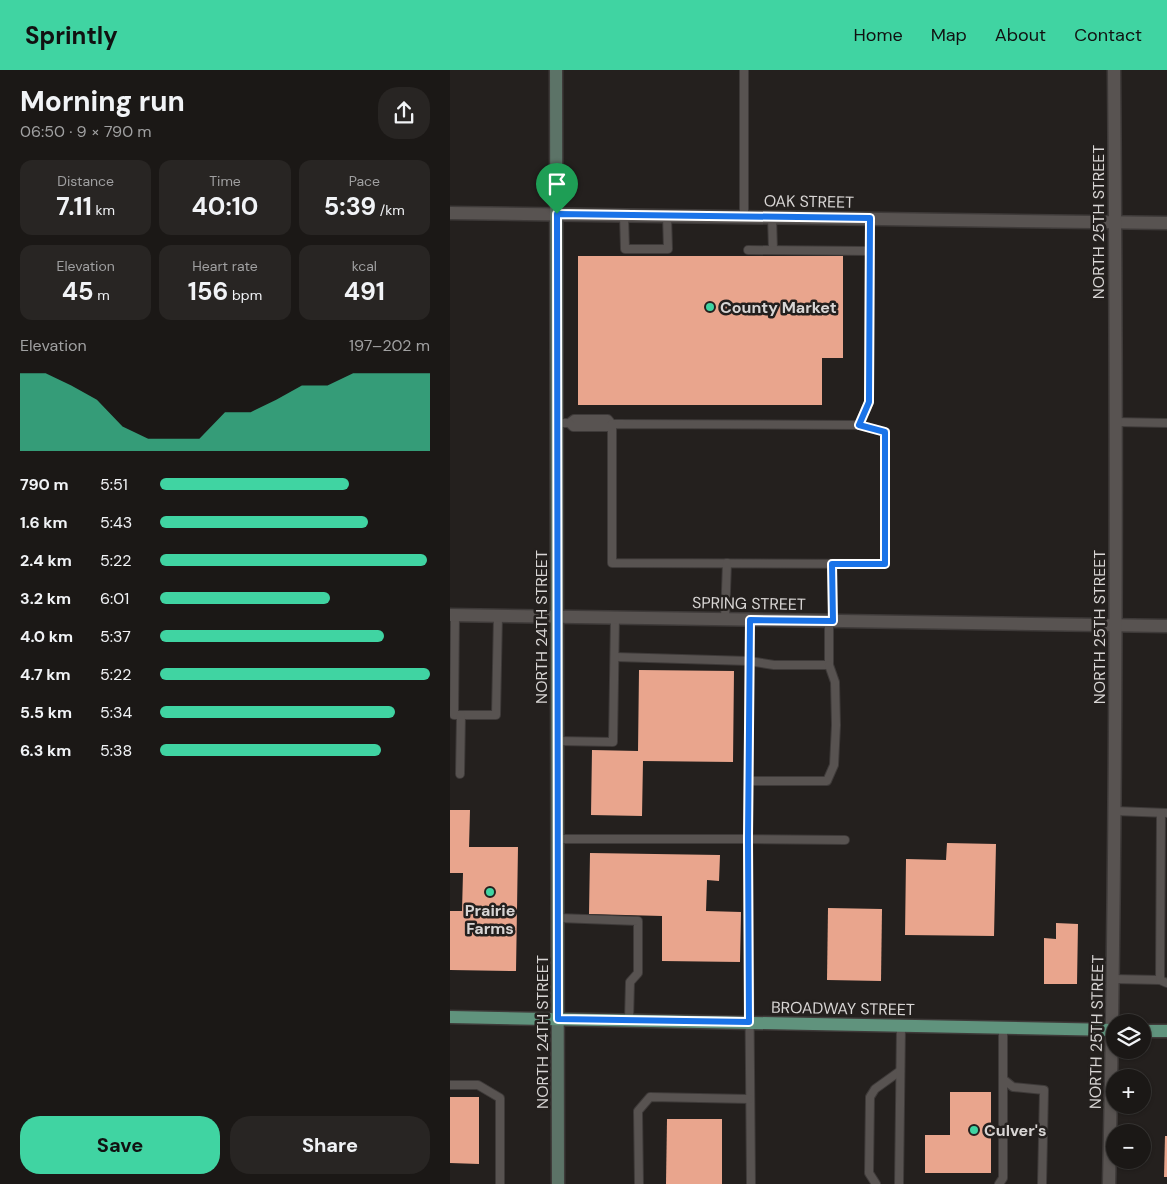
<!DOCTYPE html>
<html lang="en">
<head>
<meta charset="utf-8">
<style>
	:root { --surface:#1b1816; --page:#282523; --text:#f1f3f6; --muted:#a0a0a1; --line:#393735; --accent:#40d4a2 }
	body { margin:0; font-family:"DM Sans",sans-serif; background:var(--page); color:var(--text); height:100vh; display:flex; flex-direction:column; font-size:19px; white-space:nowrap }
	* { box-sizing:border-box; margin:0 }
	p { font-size:16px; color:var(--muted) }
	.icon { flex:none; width:28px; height:28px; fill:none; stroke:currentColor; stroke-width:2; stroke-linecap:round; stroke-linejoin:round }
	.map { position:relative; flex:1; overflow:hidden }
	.panel { display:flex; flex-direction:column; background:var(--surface); width:450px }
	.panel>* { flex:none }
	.buttons { position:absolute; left:656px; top:944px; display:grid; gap:10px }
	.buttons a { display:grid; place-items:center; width:45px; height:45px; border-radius:50%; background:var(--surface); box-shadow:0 1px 4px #0004,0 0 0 1px var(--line); font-size:25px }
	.pin { position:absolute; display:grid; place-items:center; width:42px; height:42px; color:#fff; margin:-51px -21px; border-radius:50% 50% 50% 0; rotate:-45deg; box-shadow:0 0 5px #0007 }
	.pin .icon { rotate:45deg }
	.round { display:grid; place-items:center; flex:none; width:52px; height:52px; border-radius:20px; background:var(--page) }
	.head { display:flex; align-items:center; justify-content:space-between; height:85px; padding:0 20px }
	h1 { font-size:28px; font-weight:700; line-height:38px }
	.metrics { display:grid; grid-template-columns:repeat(3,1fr); gap:8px; height:85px; padding:5px 20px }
	.metrics div { display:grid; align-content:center; border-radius:12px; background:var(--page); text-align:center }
	.metrics b { font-size:25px; font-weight:700 }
	.metrics small { font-size:14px; font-weight:400 }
	.metrics p { font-size:14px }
	.chart { height:140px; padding:10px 20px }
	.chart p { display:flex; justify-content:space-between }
	.chart svg { width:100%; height:90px; margin-top:5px; fill:var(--accent); opacity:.7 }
	.primary-button { display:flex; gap:10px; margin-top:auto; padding:10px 20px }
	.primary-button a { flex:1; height:58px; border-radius:20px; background:var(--accent); color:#111; font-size:20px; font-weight:700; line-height:58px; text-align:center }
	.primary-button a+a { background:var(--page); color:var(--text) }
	ul { padding:0 20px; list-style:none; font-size:16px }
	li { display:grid; grid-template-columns:80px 60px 1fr; align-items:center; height:38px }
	li i { height:12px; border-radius:6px; background:var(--accent) }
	header { display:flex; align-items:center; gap:30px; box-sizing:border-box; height:70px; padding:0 25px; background:var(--accent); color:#111 }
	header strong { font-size:24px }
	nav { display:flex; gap:28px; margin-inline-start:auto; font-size:18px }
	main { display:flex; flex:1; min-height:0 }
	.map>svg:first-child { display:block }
	.building { fill:#e9a58d }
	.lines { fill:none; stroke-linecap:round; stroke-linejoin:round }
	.lane-casing { stroke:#3e3a39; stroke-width:10 }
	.street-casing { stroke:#3e3a39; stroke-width:15 }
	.secondary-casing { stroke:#3e3a39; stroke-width:15 }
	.primary-casing { stroke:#3e3a39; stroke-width:15 }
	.lane { stroke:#585351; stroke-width:8 }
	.street { stroke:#585351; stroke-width:12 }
	.secondary { stroke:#5c7367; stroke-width:12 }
	.primary { stroke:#60937d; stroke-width:12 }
	.route-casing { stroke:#fff; stroke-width:10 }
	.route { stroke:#1a73e8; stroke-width:6 }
	.poi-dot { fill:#40d4a2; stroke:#24201e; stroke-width:2 }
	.labels { text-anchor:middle; stroke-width:5; stroke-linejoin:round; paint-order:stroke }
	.street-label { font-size:16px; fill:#d8d5d4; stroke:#24201e }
	.poi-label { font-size:16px; font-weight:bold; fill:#d8d5d4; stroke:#24201e; text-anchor:start }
</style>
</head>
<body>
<header>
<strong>Sprintly</strong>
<nav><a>Home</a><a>Map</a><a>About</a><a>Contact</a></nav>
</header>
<main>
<section class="panel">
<div class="head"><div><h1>Morning run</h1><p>06:50 · 9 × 790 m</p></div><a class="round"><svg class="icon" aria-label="share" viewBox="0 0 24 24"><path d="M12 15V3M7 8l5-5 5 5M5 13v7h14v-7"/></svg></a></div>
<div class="metrics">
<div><p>Distance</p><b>7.11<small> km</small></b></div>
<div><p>Time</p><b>40:10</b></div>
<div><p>Pace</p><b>5:39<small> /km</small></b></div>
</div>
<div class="metrics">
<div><p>Elevation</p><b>45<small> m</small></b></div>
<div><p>Heart rate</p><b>156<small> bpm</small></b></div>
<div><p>kcal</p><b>491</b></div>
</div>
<div class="chart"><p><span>Elevation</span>197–202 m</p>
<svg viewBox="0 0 160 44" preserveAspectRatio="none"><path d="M0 44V6L10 6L20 12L30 19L40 32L50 38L60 38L70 38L80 25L90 25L100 19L110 12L120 12L130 6L140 6L150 6L160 6V44z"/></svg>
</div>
<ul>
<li><b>790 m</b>5:51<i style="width:70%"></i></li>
<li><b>1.6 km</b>5:43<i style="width:77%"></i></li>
<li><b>2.4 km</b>5:22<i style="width:99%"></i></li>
<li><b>3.2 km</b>6:01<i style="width:63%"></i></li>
<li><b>4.0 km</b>5:37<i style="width:83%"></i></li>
<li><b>4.7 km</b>5:22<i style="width:100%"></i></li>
<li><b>5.5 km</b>5:34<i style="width:87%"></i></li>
<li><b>6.3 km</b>5:38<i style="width:82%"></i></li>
</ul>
<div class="primary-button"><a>Save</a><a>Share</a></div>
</section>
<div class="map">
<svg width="717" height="1114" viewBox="0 0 717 1114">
	<rect width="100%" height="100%" fill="#24201e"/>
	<g class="building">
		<polygon points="128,186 393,186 393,288 372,288 372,335 128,335"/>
		<polygon points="189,600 284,601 283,692 193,691 192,746 141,745 142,680 188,681"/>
		<polygon points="0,740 20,740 19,777 68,777 66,901 0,900 0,841 12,841 13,803 0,803"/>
		<polygon points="497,773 546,774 544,866 455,865 456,789 496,790"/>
		<polygon points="140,783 270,785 269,811 257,810 256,841 291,842 290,892 212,891 212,846 139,844"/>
		<polygon points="378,838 432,839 431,911 377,910"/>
		<polygon points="606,853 628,854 627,914 594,914 594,868 606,869"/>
		<polygon points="500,1022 541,1022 541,1103 475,1103 475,1065 500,1065"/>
		<polygon points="0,1027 29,1027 29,1094 0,1093"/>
		<polygon points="217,1049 272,1049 272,1114 216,1114"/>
		<polygon points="715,1066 717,1066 717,1107 714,1107"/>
	</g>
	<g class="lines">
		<defs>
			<g id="lane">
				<polyline points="174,145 175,179 218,179 217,146"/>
				<polyline points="294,147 294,0"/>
				<polyline points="322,147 323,180"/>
				<polyline points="298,180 420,181"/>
				<polyline points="665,352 717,353"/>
				<polyline points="108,353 119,353 124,349 158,349 162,354"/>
				<polyline points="119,353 123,357 159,357 162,354 409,355 419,332 420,148"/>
				<polyline points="162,354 162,493 435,494 435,362 409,355"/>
				<polyline points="382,494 383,551"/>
				<polyline points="5,545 4,645 46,645 48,546"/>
				<polyline points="275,549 277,493"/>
				<polyline points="300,550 298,769 395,770"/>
				<polyline points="165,587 299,591 324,595 379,595 379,550"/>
				<polyline points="108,671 163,672 165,547"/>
				<polyline points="10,704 11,645"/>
				<polyline points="299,711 377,711 384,695 386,655 385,612 379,595"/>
				<polyline points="665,741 717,743"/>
				<polyline points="108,769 298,769 301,1114"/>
				<polyline points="108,848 188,851 188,903 180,912 179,950"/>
				<polyline points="663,909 710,910 717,913"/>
				<polyline points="710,910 711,743"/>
				<polyline points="553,958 553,1009 563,1017 594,1020 592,1114"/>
				<polyline points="0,1015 28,1015 50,1028 50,1114"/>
				<polyline points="189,1114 188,1041 200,1027 299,1029"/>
				<polyline points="426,1114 419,1103 420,1027 425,1019 450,1001"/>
				<polyline points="449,1114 451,956"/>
				<polyline points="549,1114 553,1108 553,1009"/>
			</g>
			<g id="street">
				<polyline points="0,143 717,153"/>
				<polyline points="0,545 717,556"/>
				<path d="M659,1114C667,743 667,371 664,0"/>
			</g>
			<polyline id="secondary" points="106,0 108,1114"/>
			<g id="primary">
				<polyline points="0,947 665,960"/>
				<polyline points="692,961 717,961"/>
			</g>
		</defs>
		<use href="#lane" class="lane-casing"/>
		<use href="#street" class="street-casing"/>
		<use href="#secondary" class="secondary-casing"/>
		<use href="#primary" class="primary-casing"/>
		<use href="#lane" class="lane"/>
		<use href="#street" class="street"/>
		<use href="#secondary" class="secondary"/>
		<use href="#primary" class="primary"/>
	</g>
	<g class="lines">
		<defs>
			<polygon id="route" points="107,144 420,148 419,332 409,355 435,362 435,494 382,494 383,551 300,550 298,769 299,952 108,949"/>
		</defs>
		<use href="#route" class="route-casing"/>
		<use href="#route" class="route"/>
	</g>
	<g class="poi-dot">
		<circle cx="260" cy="237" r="5"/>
		<circle cx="40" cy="822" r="5"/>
		<circle cx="524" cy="1060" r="5"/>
	</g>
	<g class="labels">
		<g class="street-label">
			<text transform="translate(359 131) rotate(1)" y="6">OAK STREET</text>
			<text transform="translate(648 152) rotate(-90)" y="6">NORTH 25TH STREET</text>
			<text transform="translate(299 533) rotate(1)" y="6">SPRING STREET</text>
			<text transform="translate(91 557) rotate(-90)" y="6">NORTH 24TH STREET</text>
			<text transform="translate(649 557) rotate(-90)" y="6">NORTH 25TH STREET</text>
			<text transform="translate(393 938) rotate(1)" y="6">BROADWAY STREET</text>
			<text transform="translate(92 962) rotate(-90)" y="6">NORTH 24TH STREET</text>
			<text transform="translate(646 962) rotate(-89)" y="6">NORTH 25TH STREET</text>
		</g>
		<g class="poi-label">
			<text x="270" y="243">County Market</text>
			<text x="40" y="846" text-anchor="middle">Prairie<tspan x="40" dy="18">Farms</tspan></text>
			<text x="534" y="1066">Culver's</text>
		</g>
	</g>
</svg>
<div class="buttons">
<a><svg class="icon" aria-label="layers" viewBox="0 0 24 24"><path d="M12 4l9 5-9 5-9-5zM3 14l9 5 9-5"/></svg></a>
<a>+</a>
<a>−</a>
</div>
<div class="pin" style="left:107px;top:144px;background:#1e9e55"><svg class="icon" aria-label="arrive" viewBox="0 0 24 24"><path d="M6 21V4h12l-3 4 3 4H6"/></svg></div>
</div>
</main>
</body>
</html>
